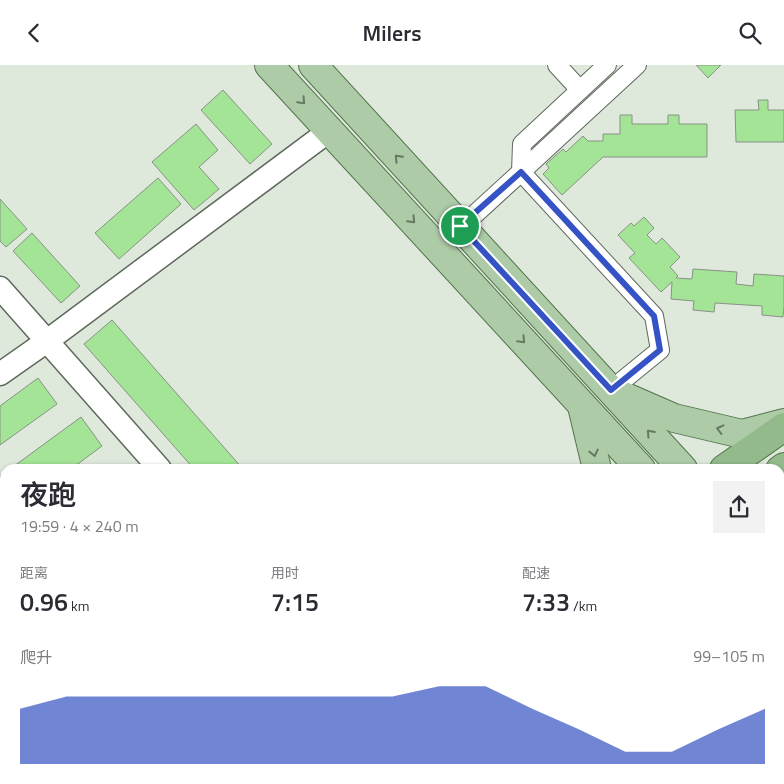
<!DOCTYPE html>
<html lang="zh">
<head>
<meta charset="utf-8">
<style>
	:root { --surface:#fff; --page:#f2f2f3; --text:#2b2b33; --muted:#7c7c81; --accent:#3553c4 }
	body { margin:0; font-family:"Titillium Web","Noto Sans SC",sans-serif; background:var(--page); color:var(--text); height:100vh; display:flex; flex-direction:column; font-size:19px; white-space:nowrap }
	* { box-sizing:border-box; margin:0 }
	p { font-size:16px; color:var(--muted) }
	.icon { flex:none; width:28px; height:28px; fill:none; stroke:currentColor; stroke-width:2; stroke-linecap:round; stroke-linejoin:round }
	.map { position:relative; flex:1; overflow:hidden }
	.drawer { position:absolute; left:0px; top:399px; width:785px; height:321px; display:flex; flex-direction:column; background:var(--surface); border-radius:15px 15px 0 0; box-shadow:0 1px 4px #0004 }
	.drawer>* { flex:none }
	.pin { position:absolute; display:grid; place-items:center; width:42px; height:42px; color:#fff; margin:-21px; border:2px solid #fff; border-radius:50%; box-shadow:0 1px 5px #0007 }
	.round { display:grid; place-items:center; flex:none; width:52px; height:52px; border-radius:0px; background:var(--page) }
	.summary { display:flex; align-items:center; justify-content:space-between; height:85px; padding:0 20px }
	h1 { font-size:28px; font-weight:600; line-height:38px }
	.figures { display:grid; grid-template-columns:repeat(3,1fr); gap:8px; height:85px; padding:5px 20px }
	.figures div { display:grid; align-content:center }
	.figures b { font-size:25px; font-weight:600 }
	.figures small { font-size:14px; font-weight:400 }
	.figures p { font-size:14px }
	.chart { height:140px; padding:10px 20px }
	.chart p { display:flex; justify-content:space-between }
	.chart svg { width:100%; height:90px; margin-top:5px; fill:var(--accent); opacity:.7 }
	header { display:flex; justify-content:space-between; align-items:center; height:65px; padding:0 20px; background:var(--surface); font-size:22px; font-weight:600 }
	.map>svg:first-child { display:block }
	.building { fill:#a3e496; stroke:#889286 }
	.lines { fill:none; stroke-linecap:round; stroke-linejoin:round }
	.minor-casing { stroke:#5f695d; stroke-width:20 }
	.tertiary-casing { stroke:#5f695d; stroke-width:25 }
	.primary-casing { stroke:#53744c; stroke-width:30 }
	.trunk-casing { stroke:#53744c; stroke-width:30 }
	.minor { stroke:#fff; stroke-width:18 }
	.tertiary { stroke:#fff; stroke-width:22 }
	.primary { stroke:#adcba7; stroke-width:28 }
	.trunk { stroke:#92ba8a; stroke-width:28 }
	.oneway { stroke:#667963 }
	.route-casing { stroke:#fff; stroke-width:10 }
	.route { stroke:#3553c4; stroke-width:6 }
</style>
</head>
<body>
<header><svg class="icon" aria-label="back" viewBox="0 0 24 24"><path d="M15 5l-7 7 7 7"/></svg>Milers<svg class="icon" aria-label="search" viewBox="0 0 24 24"><circle cx="10" cy="10" r="6"/><path d="M15 15l6 6"/></svg></header>
<div class="map">
<svg width="784" height="719" viewBox="0 0 784 719">
	<rect width="100%" height="100%" fill="#dee9dc"/>
	<g class="building">
		<polygon points="696,0 721,0 708,13"/>
		<polygon points="223,25 272,79 250,99 201,45"/>
		<polygon points="758,35 768,35 768,45 784,45 784,77 736,77 735,45 759,45"/>
		<polygon points="620,50 632,50 632,59 668,59 668,50 679,50 679,59 707,59 707,92 603,92 562,130 543,109 549,103 546,99 563,84 566,87 583,71 588,76 603,76 603,69 620,69"/>
		<polygon points="196,59 218,85 199,102 219,124 194,145 152,97"/>
		<polygon points="158,113 181,139 119,194 95,168"/>
		<polygon points="0,134 27,164 6,182 0,176"/>
		<polygon points="644,152 654,163 647,170 656,179 662,173 680,192 670,202 678,211 676,213 692,214 693,204 737,207 736,219 753,221 754,209 784,211 784,242 783,252 762,250 762,241 715,238 714,247 693,245 694,236 671,234 672,217 661,227 629,193 635,188 618,170 631,158 634,161"/>
		<polygon points="32,168 80,221 61,238 13,186"/>
		<polygon points="112,255 243,404 194,404 84,279"/>
		<polygon points="38,313 57,339 0,380 0,341"/>
		<polygon points="81,352 102,381 71,404 10,404"/>
		<polygon points="5,407 5,451 0,455 0,411"/>
		<polygon points="5,493 5,524 0,517 0,497"/>
		<polygon points="5,563 5,606 0,610 0,566"/>
		<polygon points="5,649 5,690 0,693 0,653"/>
		<polygon points="780,650 784,653 784,677 780,681"/>
		<polygon points="151,715 213,715 207,719 145,719"/>
		<polygon points="545,715 580,715 584,719 543,719 542,718"/>
		<polygon points="599,715 623,715 619,719 594,719"/>
	</g>
	<g class="lines">
		<defs>
			<g id="minor">
				<polyline points="557,0 580,25"/>
				<polyline points="438,183 521,107 522,79 607,0"/>
				<polyline points="611,325 660,285 654,251 521,107 637,0"/>
			</g>
			<g id="tertiary">
				<polyline points="0,223 160,404"/>
				<polyline points="0,309 47,276 329,66"/>
			</g>
			<g id="primary">
				<polyline points="269,0 641,404"/>
				<polyline points="313,0 683,404"/>
				<polyline points="619,329 674,353 742,369 784,358"/>
				<polyline points="582,341 597,404"/>
				<polyline points="781,541 784,529"/>
			</g>
			<g id="trunk">
				<polyline points="724,404 784,362"/>
				<polyline points="780,405 784,402"/>
				<polyline points="314,719 320,715"/>
				<polyline points="400,719 406,715"/>
			</g>
		</defs>
		<use href="#minor" class="minor-casing"/>
		<use href="#tertiary" class="tertiary-casing"/>
		<use href="#primary" class="primary-casing"/>
		<use href="#trunk" class="trunk-casing"/>
		<use href="#minor" class="minor"/>
		<use href="#tertiary" class="tertiary"/>
		<use href="#primary" class="primary"/>
		<use href="#trunk" class="trunk"/>
	</g>
	<defs><path id="oneway-chevron" d="M-2-3.5L2.5 0L-2 3.5" fill="none" stroke-width="1.6" stroke-linecap="round" stroke-linejoin="round" transform="scale(1.25)"/></defs>
	<g class="oneway">
		<use href="#oneway-chevron" transform="translate(302 36) rotate(47)"/>
		<use href="#oneway-chevron" transform="translate(398 93) rotate(-133)"/>
		<use href="#oneway-chevron" transform="translate(412 155) rotate(47)"/>
		<use href="#oneway-chevron" transform="translate(522 275) rotate(47)"/>
		<use href="#oneway-chevron" transform="translate(720 364) rotate(-166)"/>
		<use href="#oneway-chevron" transform="translate(650 368) rotate(-132)"/>
		<use href="#oneway-chevron" transform="translate(594 388) rotate(77)"/>
	</g>
	<g class="lines">
		<defs>
			<polygon id="route" points="521,107 654,251 660,285 611,325 460,161"/>
		</defs>
		<use href="#route" class="route-casing"/>
		<use href="#route" class="route"/>
	</g>
</svg>
<div class="pin" style="left:460px;top:161px;background:#1e9e55"><svg class="icon" aria-label="arrive" viewBox="0 0 24 24"><path d="M6 21V4h12l-3 4 3 4H6"/></svg></div>
<section class="drawer">
<div class="summary"><div><h1>夜跑</h1><p>19:59 · 4 × 240 m</p></div><a class="round"><svg class="icon" aria-label="share" viewBox="0 0 24 24"><path d="M12 15V3M7 8l5-5 5 5M5 13v7h14v-7"/></svg></a></div>
<div class="figures">
<div><p>距离</p><b>0.96<small> km</small></b></div>
<div><p>用时</p><b>7:15</b></div>
<div><p>配速</p><b>7:33<small> /km</small></b></div>
</div>
<div class="chart"><p><span>爬升</span>99–105 m</p>
<svg viewBox="0 0 160 44" preserveAspectRatio="none"><path d="M0 44V17L10 11L20 11L30 11L40 11L50 11L60 11L70 11L80 11L90 6L100 6L110 17L120 27L130 38L140 38L150 27L160 17V44z"/></svg>
</div>
</section>
</div>
</body>
</html>
